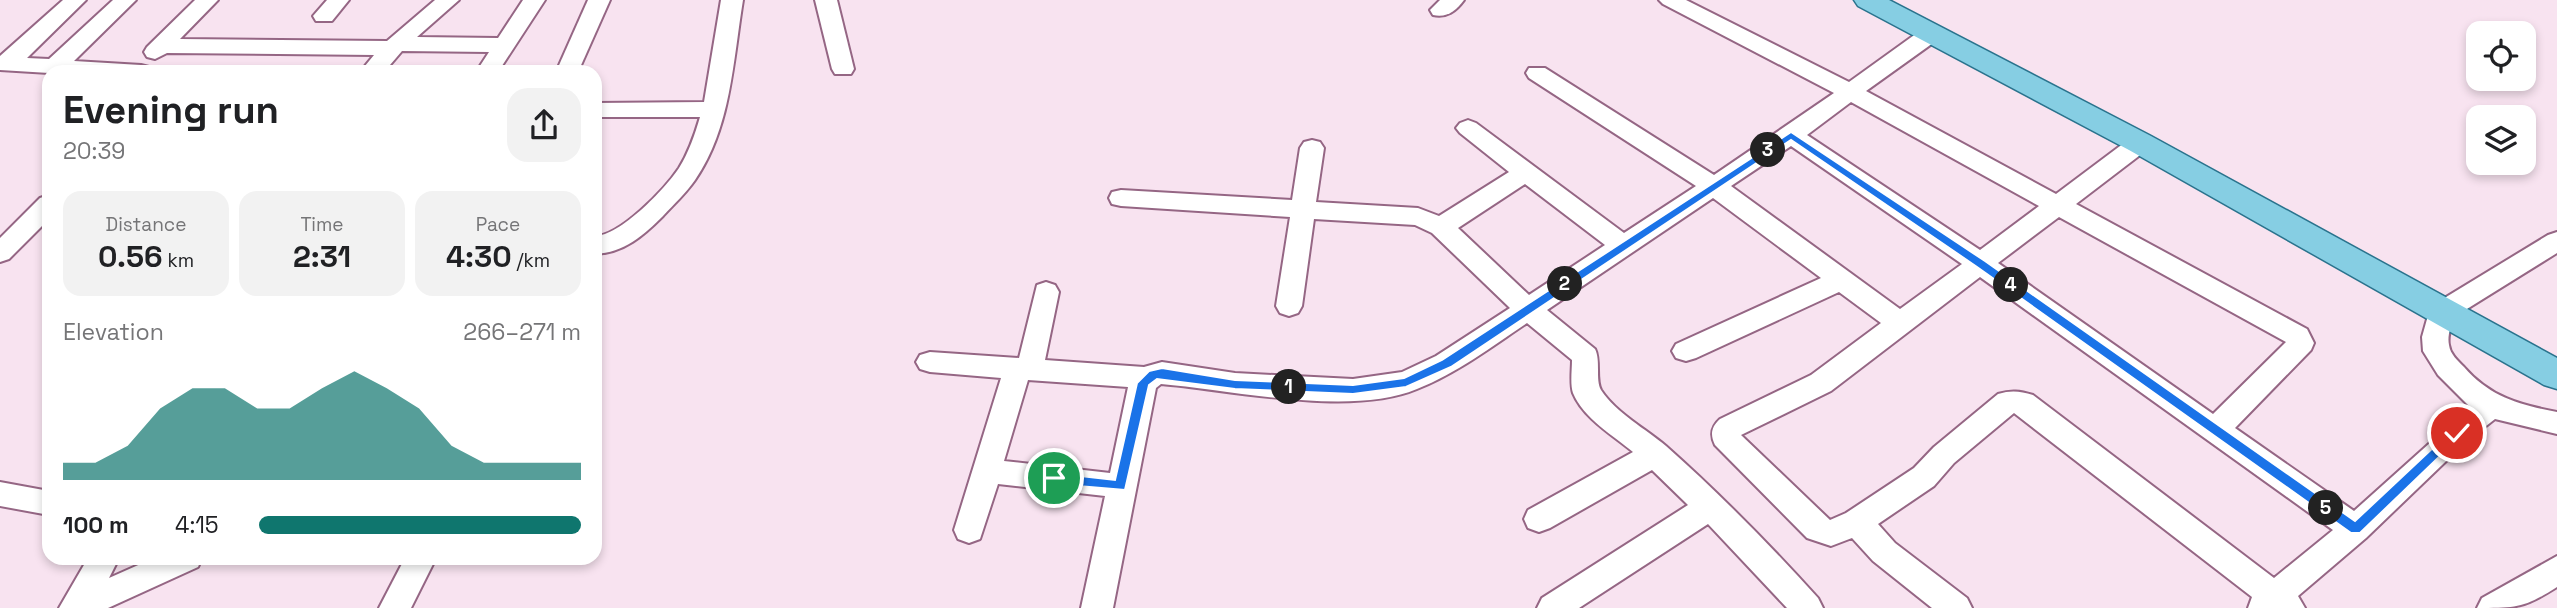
<!DOCTYPE html>
<html lang="en">
<head>
<meta charset="utf-8">
<style>
	:root { --surface:#fff; --page:#f2f2f2; --text:#202124; --muted:#757577; --accent:#0f766e }
	body { margin:0; font-family:"Space Grotesk",sans-serif; background:var(--page); color:var(--text); height:100vh; display:flex; flex-direction:column; font-size:26px; white-space:nowrap }
	* { box-sizing:border-box; margin:0 }
	p { font-size:23px; color:var(--muted) }
	.icon { flex:none; width:38px; height:38px; fill:none; stroke:currentColor; stroke-width:2; stroke-linecap:round; stroke-linejoin:round }
	.map { position:relative; flex:1; overflow:hidden }
	.drawer { position:absolute; left:42px; top:65px; width:560px; height:500px; display:flex; flex-direction:column; background:var(--surface); border-radius:21px; box-shadow:0 4px 10px #0003 }
	.drawer>* { flex:none }
	.controls { position:absolute; left:2466px; top:21px; display:grid; gap:14px }
	.controls a { display:grid; place-items:center; width:70px; height:70px; border-radius:14px; background:var(--surface); box-shadow:0 4px 10px #0003; font-size:35px }
	.pin { position:absolute; display:grid; place-items:center; width:60px; height:60px; color:#fff; margin:-30px; border:4px solid #fff; border-radius:50%; box-shadow:0 2px 7px #0007 }
	.km { position:absolute; width:35px; height:35px; margin:-18px; border-radius:50%; background:#222; color:#fff; font-size:19px; line-height:35px; text-align:center }
	.round { display:grid; place-items:center; flex:none; width:74px; height:74px; border-radius:21px; background:var(--page) }
	.headline { display:flex; align-items:center; justify-content:space-between; height:119px; padding:0 21px }
	h1 { font-size:38px; font-weight:600; line-height:52px }
	.metrics { display:grid; grid-template-columns:repeat(3,1fr); gap:10px; height:119px; padding:7px 21px }
	.metrics div { display:grid; align-content:center; border-radius:18px; background:var(--page); text-align:center }
	.metrics b { font-size:30px; font-weight:600 }
	.metrics small { font-size:19px; font-weight:400 }
	.metrics p { font-size:19px }
	.chart { height:196px; padding:14px 21px }
	.chart p { display:flex; justify-content:space-between }
	.chart svg { width:100%; height:126px; margin-top:7px; fill:var(--accent); opacity:.7 }
	ul { padding:0 21px; list-style:none; font-size:23px }
	li { display:grid; grid-template-columns:112px 84px 1fr; align-items:center; height:52px }
	li i { height:18px; border-radius:9px; background:var(--accent) }
	.map>svg:first-child { display:block }
	.lines { fill:none; stroke-linecap:round; stroke-linejoin:round }
	.minor-casing { stroke:#956684; stroke-width:4 }
	.major-casing { stroke:#2a738d; stroke-width:3 }
	.minor { fill:#fff; fill-rule:evenodd }
	.major { fill:#86cee3; fill-rule:evenodd }
	.route { fill:#1a73e8; stroke:#fff; stroke-width:2 }
</style>
</head>
<body>
<div class="map">
<svg width="2557" height="608" viewBox="0 0 2557 608">
	<rect width="100%" height="100%" fill="#f8e3f0"/>
	<g class="lines">
		<defs>
			<g id="minor">
				<polygon points="63,0 86,0 27,58 49,59 113,0 136,0 74,61 141,65 149,67 152,72 49,73 0,70 0,56"/>
				<polygon points="195,0 218,0 180,39 387,41 435,0 459,0 417,37 498,38 523,0 545,0 498,72 476,72 489,52 402,51 384,72 360,72 374,55 167,53 155,59 147,57 144,52 147,47"/>
				<polygon points="327,0 349,0 332,21 316,21 313,16"/>
				<polygon points="588,0 610,0 578,72 556,72"/>
				<path d="M721,0H743C733,61 731,128 695,180C686,193 674,204 663,216C644,235 624,253 595,254V236C620,236 665,189 679,168C689,152 695,134 700,117H595V103L704,102Z"/>
				<polygon points="815,0 837,0 854,69 851,74 835,74 832,69"/>
				<path d="M1440,0H1464C1456,11 1447,18 1433,15L1430,10Z"/>
				<path d="M1659,0H1686L1849,82L1924,28H1940L1943,33L1940,38L1866,91L2056,194L2132,137L2140,135L2148,137L2152,143L2148,149L2076,204L2307,329L2314,343L2311,350L2235,428L2354,511L2470,407L2438,375L2423,351L2422,337L2429,312L2433,305L2548,235L2557,232V253L2454,317C2451,326 2447,336 2449,345C2450,354 2458,361 2464,367C2490,397 2520,405 2557,412V434L2495,419L2467,441L2366,538L2298,596L2305,608H2248L2252,597L2014,413L1954,463L1934,486L1878,524L1895,543L1967,598L1972,608H1932L1873,561L1852,538L1831,546L1807,538L1715,445C1710,435 1711,427 1720,419L1811,375L1881,323L1839,292L1696,358L1686,361L1676,358L1672,351L1676,344L1821,278L1713,198L1547,310L1595,349C1601,361 1595,379 1601,390C1616,413 1646,429 1666,446C1720,494 1770,545 1818,598L1823,608H1787L1708,524L1579,608H1537L1542,598L1688,505L1652,470L1550,528L1539,532L1528,528L1524,519L1528,510L1633,452C1614,436 1583,418 1573,393C1570,384 1572,370 1572,360L1527,323C1491,347 1457,373 1417,389C1351,417 1232,390 1161,384L1156,388L1113,608H1081L1105,496L998,484L980,539L969,543L958,539L954,530L1001,378L930,372L920,369L916,362L920,355L930,352L1019,358L1037,285L1046,282L1055,285L1059,292L1045,360L1144,367L1162,362L1235,373L1353,379L1402,372L1436,356L1510,308L1432,233L1415,225L1314,219L1302,306L1298,313L1289,316L1280,313L1276,306L1290,217L1121,206L1112,204L1109,198L1112,192L1121,190L1292,200L1300,148L1304,142L1312,140L1320,142L1324,148L1316,202L1418,208L1439,216L1509,172L1460,133L1456,128L1460,123L1468,120L1476,123L1624,233L1696,186L1529,78L1526,73L1529,68H1545L1714,175L1834,93L1663,4ZM1851,102L2039,206L1980,250L1807,135ZM1791,146L1962,264L1900,309L1731,186ZM1525,184L1605,245L1529,295L1458,228ZM2059,217L2286,342L2213,414L1998,263ZM1980,277L2333,530L2274,578L2033,395C2020,391 2011,390 1998,394L1934,447L1914,468L1846,513L1830,520L1741,435L1831,391ZM1028,380L1128,387L1110,473L1004,461Z"/>
				<polygon points="49,195 49,219 9,259 0,262 0,238 40,198"/>
				<polygon points="0,482 49,491 49,515 0,506"/>
				<path d="M2557,556V587C2524,608 2517,608 2477,608L2482,598Z"/>
				<polygon points="88,558 119,558 109,578 154,558 202,558 198,567 108,608 59,608"/>
				<polygon points="405,558 436,558 411,608 379,608"/>
			</g>
			<polygon id="major" points="1854,0 1889,0 2151,136 2557,358 2557,389 2544,385 2129,150 1858,6"/>
		</defs>
		<use href="#minor" class="minor-casing"/>
		<use href="#major" class="major-casing"/>
		<use href="#minor" class="minor"/>
		<use href="#major" class="major"/>
	</g>
	<polygon class="route" points="1791,132 1985,261 2355,521 2453,429 2462,429 2464,433 2360,533 2351,533 1977,267 1791,140 1451,367 1406,387 1353,394 1235,389 1157,379 1149,385 1125,490 1054,484 1048,478 1054,473 1115,480 1137,383 1149,371 1162,368 1235,380 1353,385 1404,378 1442,360"/>
</svg>
<div class="controls">
<a><svg class="icon" aria-label="locate" viewBox="0 0 24 24"><circle cx="12" cy="12" r="6"/><path d="M12 2v4M12 18v4M2 12h4M18 12h4"/></svg></a>
<a><svg class="icon" aria-label="layers" viewBox="0 0 24 24"><path d="M12 4l9 5-9 5-9-5zM3 14l9 5 9-5"/></svg></a>
</div>
<div class="pin" style="left:1054px;top:478px;background:#1e9e55"><svg class="icon" aria-label="arrive" viewBox="0 0 24 24"><path d="M6 21V4h12l-3 4 3 4H6"/></svg></div>
<div class="pin" style="left:2457px;top:433px;background:#d93025"><svg class="icon" aria-label="check" viewBox="0 0 24 24"><path d="M5 12l5 5 9-10"/></svg></div>
<b class="km" style="left:1289px;top:387px">1</b>
<b class="km" style="left:1565px;top:284px">2</b>
<b class="km" style="left:1768px;top:150px">3</b>
<b class="km" style="left:2011px;top:285px">4</b>
<b class="km" style="left:2326px;top:508px">5</b>
<section class="drawer">
<div class="headline"><div><h1>Evening run</h1><p>20:39</p></div><a class="round"><svg class="icon" aria-label="share" viewBox="0 0 24 24"><path d="M12 15V3M7 8l5-5 5 5M5 13v7h14v-7"/></svg></a></div>
<div class="metrics">
<div><p>Distance</p><b>0.56<small> km</small></b></div>
<div><p>Time</p><b>2:31</b></div>
<div><p>Pace</p><b>4:30<small> /km</small></b></div>
</div>
<div class="chart"><p><span>Elevation</span>266–271 m</p>
<svg viewBox="0 0 160 44" preserveAspectRatio="none"><path d="M0 44V38L10 38L20 32L30 19L40 12L50 12L60 19L70 19L80 12L90 6L100 12L110 19L120 32L130 38L140 38L150 38L160 38V44z"/></svg>
</div>
<ul>
<li><b>100 m</b>4:15<i style="width:100%"></i></li>
</ul>
</section>
</div>
</body>
</html>
